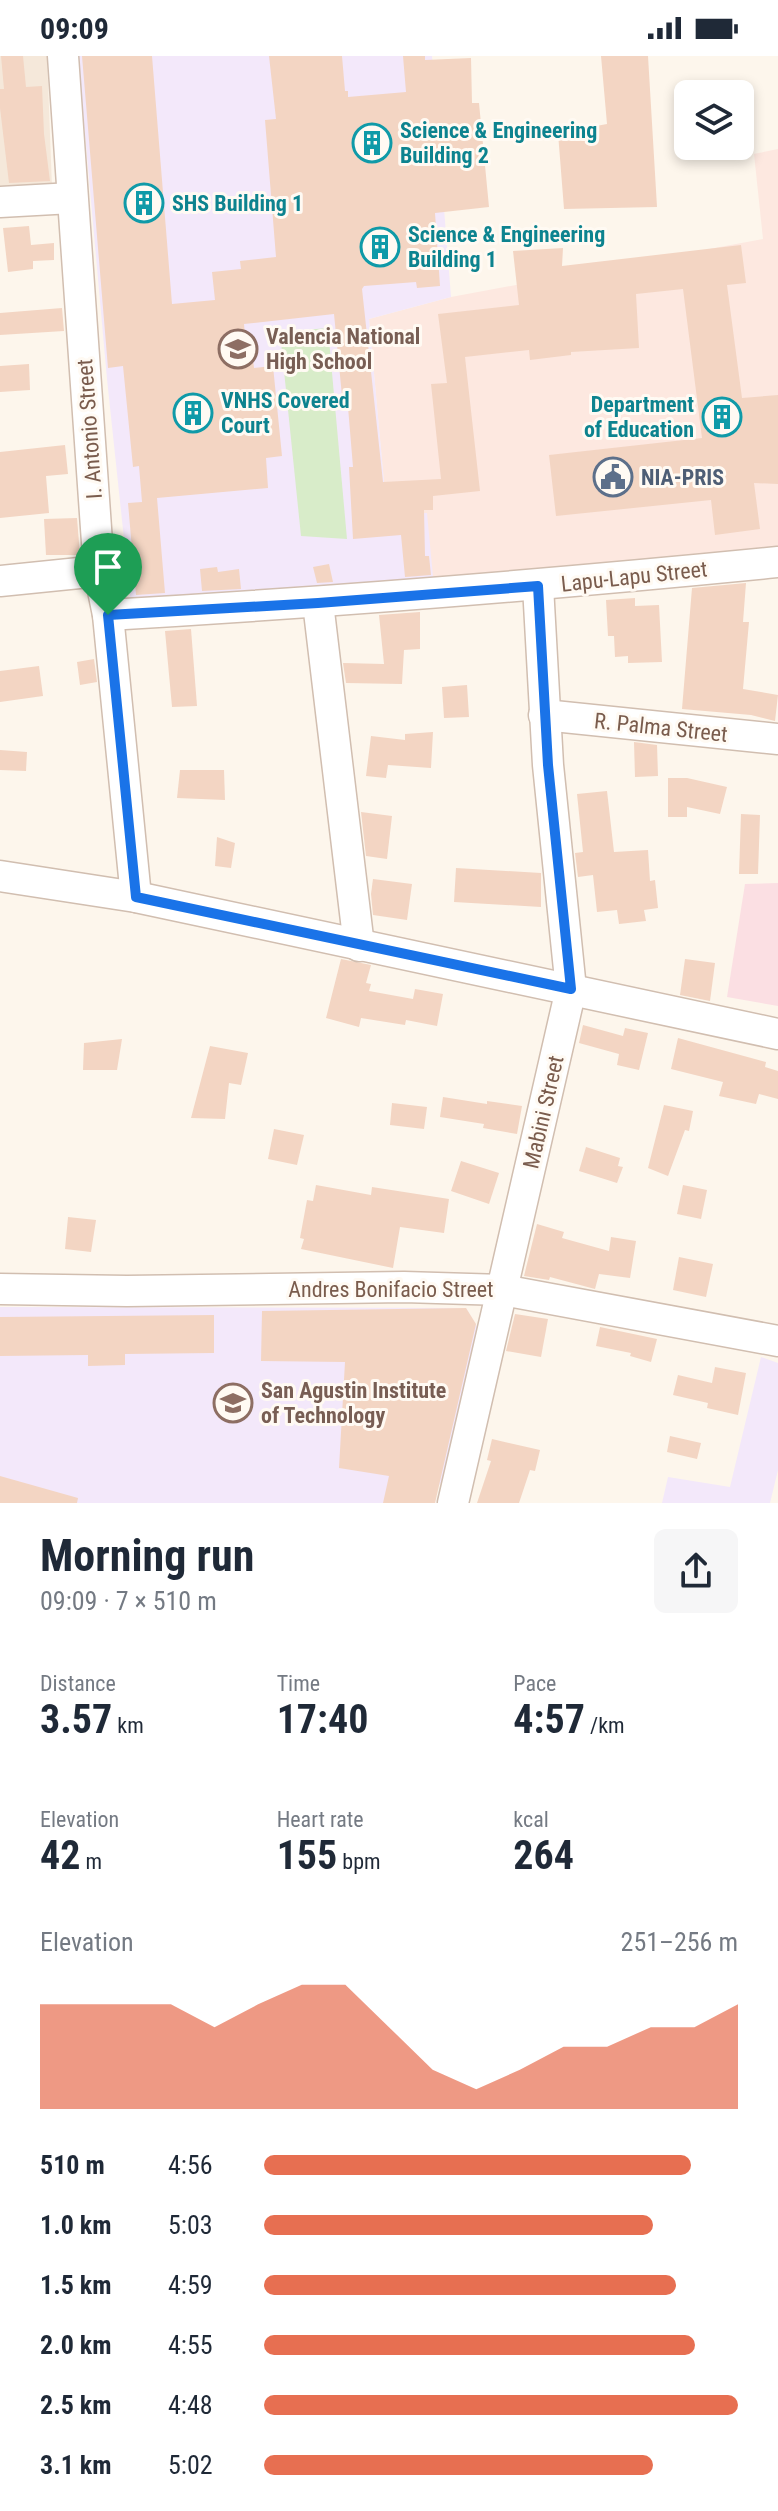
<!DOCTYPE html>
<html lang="en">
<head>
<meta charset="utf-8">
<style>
	:root { --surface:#fff; --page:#f6f6f7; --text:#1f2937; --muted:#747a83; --accent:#e76f51 }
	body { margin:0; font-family:"Roboto Condensed",sans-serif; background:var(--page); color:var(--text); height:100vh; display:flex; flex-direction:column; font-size:30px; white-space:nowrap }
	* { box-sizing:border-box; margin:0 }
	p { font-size:26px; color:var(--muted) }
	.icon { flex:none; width:44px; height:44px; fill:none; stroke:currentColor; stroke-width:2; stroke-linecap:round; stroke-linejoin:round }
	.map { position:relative; height:1447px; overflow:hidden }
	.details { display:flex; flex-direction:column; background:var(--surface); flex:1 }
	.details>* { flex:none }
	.controls { position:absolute; left:674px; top:24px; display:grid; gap:16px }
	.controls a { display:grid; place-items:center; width:80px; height:80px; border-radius:12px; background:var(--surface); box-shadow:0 4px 12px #0003; font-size:40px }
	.pin { position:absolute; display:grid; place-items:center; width:68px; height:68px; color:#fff; margin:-82px -34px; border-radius:50% 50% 50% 0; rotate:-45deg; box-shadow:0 0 8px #0007 }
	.pin .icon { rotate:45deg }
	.round { display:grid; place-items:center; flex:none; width:84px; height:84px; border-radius:12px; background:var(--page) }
	.headline { display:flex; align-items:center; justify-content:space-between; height:136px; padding:0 40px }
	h1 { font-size:44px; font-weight:700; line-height:60px }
	.stats { display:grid; grid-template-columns:repeat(3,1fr); gap:12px; height:136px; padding:8px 40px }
	.stats div { display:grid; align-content:center }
	.stats b { font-size:40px; font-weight:700 }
	.stats small { font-size:22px; font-weight:400 }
	.stats p { font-size:22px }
	.chart { height:224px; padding:16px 40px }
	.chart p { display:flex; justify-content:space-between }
	.chart svg { width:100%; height:144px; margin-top:8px; fill:var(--accent); opacity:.7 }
	ul { padding:0 40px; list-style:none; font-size:26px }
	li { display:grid; grid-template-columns:128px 96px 1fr; align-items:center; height:60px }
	li i { height:20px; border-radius:10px; background:var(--accent) }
	.status { display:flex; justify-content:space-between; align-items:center; height:56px; padding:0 40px; background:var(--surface); direction:ltr }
	.status svg { height:22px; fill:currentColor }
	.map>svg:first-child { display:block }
	.residential { fill:#f5e8da }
	.commercial { fill:#fde8e0 }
	.education { fill:#f3e8fa }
	.medical { fill:#fbdfe3 }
	.green { fill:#d8ecc9 }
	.building { fill:#f3d5c3 }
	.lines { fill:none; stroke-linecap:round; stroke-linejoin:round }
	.minor-casing { stroke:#d1beb0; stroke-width:33 }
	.minor { stroke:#fff; stroke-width:30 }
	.route-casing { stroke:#fff; stroke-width:16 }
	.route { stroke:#1a73e8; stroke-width:10 }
	.labels { text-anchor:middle; stroke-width:6; stroke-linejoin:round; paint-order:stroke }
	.culture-label { font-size:22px; font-weight:bold; fill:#0d838f; stroke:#fffaf3; text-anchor:start }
	.education-label { font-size:22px; font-weight:bold; fill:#785e54; stroke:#fffaf3; text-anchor:start }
	.street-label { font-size:22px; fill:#7a5c4d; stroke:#fffaf3 }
	.service-label { font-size:22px; font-weight:bold; fill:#4e5e75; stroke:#fffaf3; text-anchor:start }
</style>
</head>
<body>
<div class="status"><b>09:09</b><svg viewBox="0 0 49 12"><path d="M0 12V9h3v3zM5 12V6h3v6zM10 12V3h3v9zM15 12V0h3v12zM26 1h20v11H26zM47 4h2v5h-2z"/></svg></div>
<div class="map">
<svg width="778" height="1447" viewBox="0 0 778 1447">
	<rect width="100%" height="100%" fill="#fdf6ec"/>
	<polygon class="residential" points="0,0 47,0 52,131 0,136"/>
	<polygon class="commercial" points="778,93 778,490 434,531 387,459 369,263 451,241 763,183 754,98"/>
	<g class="education">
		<polygon points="78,0 432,0 451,241 369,263 387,458 427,457 434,531 131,549 107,323"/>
		<polygon points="0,1251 466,1252 482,1279 452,1415 438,1430 435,1447 0,1447"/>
		<polygon points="761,1301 778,1307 778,1414 770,1447 662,1447 668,1421 730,1431"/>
	</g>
	<polygon class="medical" points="778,827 778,950 727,941 745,828"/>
	<polygon class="green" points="328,272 347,483 301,480 280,276"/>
	<g class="building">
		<polygon points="1,0 23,0 26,31 42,30 44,78 50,125 9,127 0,52 0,33 4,33"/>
		<polygon points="82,0 152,0 172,248 215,244 212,216 241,213 240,205 276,201 265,64 276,63 269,0 342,0 345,35 348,35 348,41 406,36 403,0 425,0 425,4 471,2 472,47 479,47 489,151 435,157 440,230 417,232 416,226 364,230 362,233 383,426 441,423 431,328 447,327 438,258 519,249 513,195 563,192 562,210 741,189 746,227 727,229 742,342 778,339 778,428 754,427 760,473 715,479 711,444 556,460 549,399 702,382 683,233 636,238 639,292 571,296 571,299 530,304 529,294 465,301 480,435 433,440 433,454 424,454 425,500 429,500 431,519 405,521 401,479 353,483 349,411 353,411 347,339 342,340 334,258 244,268 247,304 253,303 254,312 273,310 282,400 266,402 268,432 157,442 165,537 136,539 128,447 142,446 139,410 133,411 123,310 108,312"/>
		<polygon points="601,0 648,0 657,151 564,153 558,77 607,68"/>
		<polygon points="29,170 31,189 54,187 54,204 33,205 33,213 8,216 3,172"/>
		<polygon points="62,252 64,275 0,279 0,257"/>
		<polygon points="29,308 30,334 0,336 0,310"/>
		<polygon points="65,389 68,418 46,420 49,457 0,462 0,396"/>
		<polygon points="77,462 80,499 46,499 44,463"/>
		<polygon points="329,508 333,526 317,527 313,511"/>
		<polygon points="217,511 218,516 239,513 241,533 202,535 200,513"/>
		<polygon points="746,527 743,566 749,566 743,633 778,639 775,665 751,659 682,653 692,532"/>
		<polygon points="635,542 635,550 659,549 662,606 628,607 628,600 615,601 614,580 608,580 606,544"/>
		<polygon points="420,556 420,593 404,594 402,628 346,627 343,607 384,608 379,559"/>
		<polygon points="191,573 197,650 172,651 165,575"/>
		<polygon points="94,603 97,626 80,629 77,606"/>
		<polygon points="39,610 43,640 0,646 0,615"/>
		<polygon points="467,629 469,661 444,662 442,631"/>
		<polygon points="433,676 431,712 388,709 386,722 366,720 371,680 405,684 405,678"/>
		<polygon points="634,686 657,689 658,720 635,721"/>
		<polygon points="0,694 27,696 26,715 0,714"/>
		<polygon points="180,714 224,714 225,744 177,742"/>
		<polygon points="668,722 687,722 727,731 720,758 687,751 687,761 668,761"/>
		<polygon points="607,735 614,796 648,794 650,825 655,824 658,852 644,854 646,865 619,868 617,854 597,856 593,819 578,821 575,797 583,796 577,738"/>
		<polygon points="361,756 392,760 387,803 366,800"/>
		<polygon points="741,758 760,759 758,818 739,818"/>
		<polygon points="217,781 235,787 231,812 215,810"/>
		<polygon points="456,812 541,817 541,851 454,846"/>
		<polygon points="373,823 412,828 407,864 373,859 371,838"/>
		<polygon points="341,903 371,909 366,927 371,928 369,935 413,943 415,933 443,938 437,970 406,964 405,969 361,962 359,971 326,962"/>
		<polygon points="685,903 715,907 710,945 680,939"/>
		<polygon points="583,969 623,980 625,972 648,977 639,1014 617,1009 619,998 579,987"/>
		<polygon points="678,982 766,1006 765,1011 778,1015 778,1043 759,1038 756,1048 719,1040 723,1026 671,1013"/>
		<polygon points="122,983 117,1014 83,1014 84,987"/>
		<polygon points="210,990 248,997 241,1029 229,1027 225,1063 191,1062"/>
		<polygon points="443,1041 487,1048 487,1045 522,1050 517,1078 483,1072 484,1068 440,1061"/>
		<polygon points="392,1047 427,1051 424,1073 390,1069"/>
		<polygon points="664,1049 693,1055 689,1075 685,1074 668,1120 648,1112"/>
		<polygon points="274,1073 304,1079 297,1109 268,1103"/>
		<polygon points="586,1091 620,1102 618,1110 623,1111 617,1127 579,1115"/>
		<polygon points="461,1105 499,1117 489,1148 451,1135"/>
		<polygon points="316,1129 371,1139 372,1131 449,1143 444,1177 400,1171 393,1212 301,1193 304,1183 300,1182 307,1144 313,1145"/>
		<polygon points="683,1129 707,1134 701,1163 677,1158"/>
		<polygon points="68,1161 96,1164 91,1196 65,1193"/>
		<polygon points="537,1168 564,1176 562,1182 609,1195 611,1181 636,1185 630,1222 599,1218 595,1233 550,1221 549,1224 524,1220"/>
		<polygon points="679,1201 713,1208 706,1241 673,1234"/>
		<polygon points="466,1252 476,1268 435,1447 383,1447 389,1420 339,1412 345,1306 261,1305 262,1255"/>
		<polygon points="515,1258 548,1263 541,1301 506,1295"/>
		<polygon points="214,1259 214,1297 125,1298 125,1309 88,1310 88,1299 0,1300 0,1261"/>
		<polygon points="600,1271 657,1283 651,1306 630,1300 631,1297 596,1290"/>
		<polygon points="715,1311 746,1317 738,1359 707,1352 708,1347 673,1339 678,1319 712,1327"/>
		<polygon points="670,1380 701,1387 697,1403 667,1396"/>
		<polygon points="492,1383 540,1394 535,1415 530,1414 519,1447 477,1447 491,1405 487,1404"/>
		<polygon points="0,1420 78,1442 77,1447 0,1447"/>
	</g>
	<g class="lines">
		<defs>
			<g id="minor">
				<polyline points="63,0 99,515 108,559 136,841"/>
				<polyline points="0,146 72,142"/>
				<polyline points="0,525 99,515"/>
				<polyline points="318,547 359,890"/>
				<path d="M108,559C332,546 555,528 778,506"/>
				<polyline points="544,659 778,683"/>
				<polyline points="0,820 136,841 778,978"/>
				<polyline points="0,1233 127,1235 404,1231 503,1234 778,1285"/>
				<polyline points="453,1447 571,933 548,709 538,530"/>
			</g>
		</defs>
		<use href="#minor" class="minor-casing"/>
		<use href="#minor" class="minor"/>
	</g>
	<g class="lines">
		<defs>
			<polygon id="route" points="538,530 548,709 571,933 136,841 108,559 318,547"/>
		</defs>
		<use href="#route" class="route-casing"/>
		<use href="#route" class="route"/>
	</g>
	<defs>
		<symbol id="building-ring" viewBox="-11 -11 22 22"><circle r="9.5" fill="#fffaf3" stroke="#0f9aa8" stroke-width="1.5"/><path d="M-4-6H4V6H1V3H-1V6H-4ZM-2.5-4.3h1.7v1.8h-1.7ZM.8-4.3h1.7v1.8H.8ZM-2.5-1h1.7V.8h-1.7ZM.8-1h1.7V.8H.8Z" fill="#0f9aa8"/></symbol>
		<symbol id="school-ring" viewBox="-11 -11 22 22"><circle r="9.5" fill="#fffaf3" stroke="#8d6e63" stroke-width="1.5"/><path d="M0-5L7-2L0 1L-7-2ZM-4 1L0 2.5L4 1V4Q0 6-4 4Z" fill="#8d6e63"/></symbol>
		<symbol id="civic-ring" viewBox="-11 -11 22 22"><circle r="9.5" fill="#fffaf3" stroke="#5c6f8a" stroke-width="1.5"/><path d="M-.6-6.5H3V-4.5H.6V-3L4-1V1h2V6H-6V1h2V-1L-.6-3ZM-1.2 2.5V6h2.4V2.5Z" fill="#5c6f8a"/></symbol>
		<symbol id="university-ring" viewBox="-11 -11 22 22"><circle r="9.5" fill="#fffaf3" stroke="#8d6e63" stroke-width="1.5"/><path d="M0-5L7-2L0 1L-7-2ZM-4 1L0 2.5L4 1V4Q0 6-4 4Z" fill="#8d6e63"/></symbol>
	</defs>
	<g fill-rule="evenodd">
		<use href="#building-ring" x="350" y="65" width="44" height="44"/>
		<use href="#building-ring" x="122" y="125" width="44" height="44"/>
		<use href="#building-ring" x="358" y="169" width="44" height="44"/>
		<use href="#school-ring" x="216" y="271" width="44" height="44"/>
		<use href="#building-ring" x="171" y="335" width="44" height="44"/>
		<use href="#building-ring" x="700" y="339" width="44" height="44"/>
		<use href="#civic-ring" x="591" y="399" width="44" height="44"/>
		<use href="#university-ring" x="211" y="1325" width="44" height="44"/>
	</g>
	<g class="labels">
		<g class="culture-label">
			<text x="400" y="82">Science &amp; Engineering<tspan x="400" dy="25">Building 2</tspan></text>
			<text x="172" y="155">SHS Building 1</text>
			<text x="408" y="186">Science &amp; Engineering<tspan x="408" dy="25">Building 1</tspan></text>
			<text x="221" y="352">VNHS Covered<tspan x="221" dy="25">Court</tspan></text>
			<text x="694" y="356" text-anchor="end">Department<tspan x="694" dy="25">of Education</tspan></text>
		</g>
		<g class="education-label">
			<text x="266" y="288">Valencia National<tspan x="266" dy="25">High School</tspan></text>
			<text x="261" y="1342">San Agustin Institute<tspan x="261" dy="25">of Technology</tspan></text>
		</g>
		<g class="street-label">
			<text transform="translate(89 373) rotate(-94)" y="8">I. Antonio Street</text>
			<text transform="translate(634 520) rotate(-6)" y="8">Lapu-Lapu Street</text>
			<text transform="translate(661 671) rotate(6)" y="8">R. Palma Street</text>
			<text transform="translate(543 1056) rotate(-77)" y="8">Mabini Street</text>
			<text x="391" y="1241">Andres Bonifacio Street</text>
		</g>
		<g class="service-label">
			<text x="641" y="429">NIA-PRIS</text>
		</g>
	</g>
</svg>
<div class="controls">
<a><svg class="icon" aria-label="layers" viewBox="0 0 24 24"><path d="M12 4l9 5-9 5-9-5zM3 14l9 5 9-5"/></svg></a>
</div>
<div class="pin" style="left:108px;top:559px;background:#1e9e55"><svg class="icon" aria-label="arrive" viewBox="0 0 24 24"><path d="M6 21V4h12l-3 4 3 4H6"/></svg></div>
</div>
<section class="details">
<div class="headline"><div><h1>Morning run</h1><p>09:09 · 7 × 510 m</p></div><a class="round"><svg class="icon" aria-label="share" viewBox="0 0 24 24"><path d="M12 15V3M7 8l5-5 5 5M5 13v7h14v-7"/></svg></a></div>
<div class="stats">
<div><p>Distance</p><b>3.57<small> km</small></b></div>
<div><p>Time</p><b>17:40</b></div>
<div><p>Pace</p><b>4:57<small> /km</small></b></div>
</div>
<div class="stats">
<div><p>Elevation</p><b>42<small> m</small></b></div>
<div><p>Heart rate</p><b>155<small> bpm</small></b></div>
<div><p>kcal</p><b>264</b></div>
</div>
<div class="chart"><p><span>Elevation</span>251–256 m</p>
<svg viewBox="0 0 160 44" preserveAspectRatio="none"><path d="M0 44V12L10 12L20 12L30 12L40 19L50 12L60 6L70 6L80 19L90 32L100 38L110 32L120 25L130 25L140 19L150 19L160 12V44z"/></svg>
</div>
<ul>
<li><b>510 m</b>4:56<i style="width:90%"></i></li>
<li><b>1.0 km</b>5:03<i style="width:82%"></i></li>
<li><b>1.5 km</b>4:59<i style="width:87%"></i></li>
<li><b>2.0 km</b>4:55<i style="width:91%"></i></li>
<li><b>2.5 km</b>4:48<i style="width:100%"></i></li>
<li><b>3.1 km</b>5:02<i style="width:82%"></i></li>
</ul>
</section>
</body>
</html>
